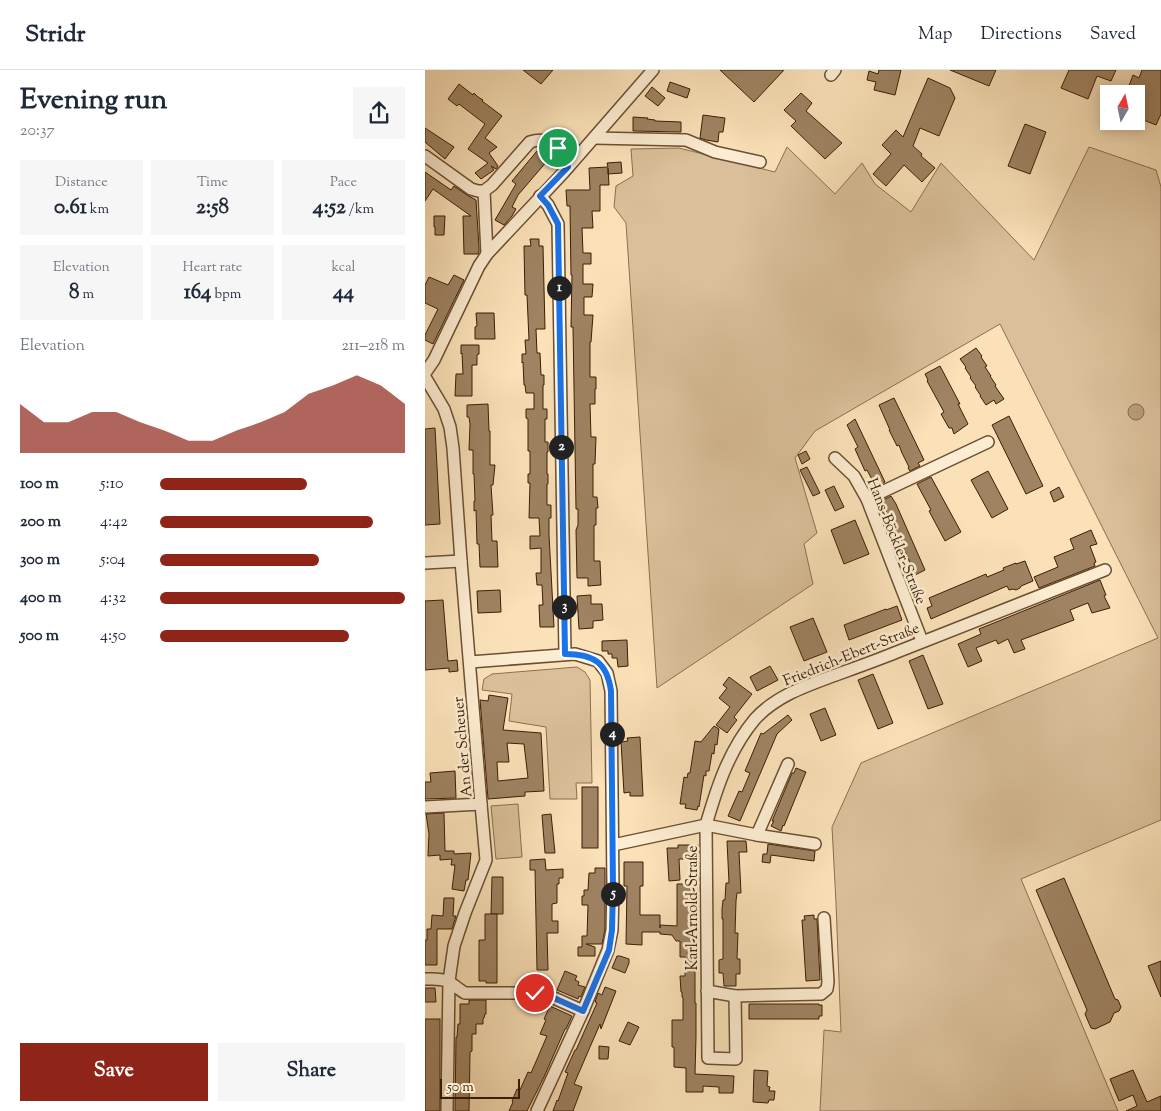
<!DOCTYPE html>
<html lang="en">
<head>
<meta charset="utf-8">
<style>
	:root { --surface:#fff; --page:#f6f6f7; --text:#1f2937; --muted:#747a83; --line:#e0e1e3; --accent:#8f2418 }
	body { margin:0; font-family:"Sorts Mill Goudy",serif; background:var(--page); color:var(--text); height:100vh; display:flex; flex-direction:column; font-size:19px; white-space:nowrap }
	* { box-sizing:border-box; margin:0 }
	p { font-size:16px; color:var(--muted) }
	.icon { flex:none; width:28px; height:28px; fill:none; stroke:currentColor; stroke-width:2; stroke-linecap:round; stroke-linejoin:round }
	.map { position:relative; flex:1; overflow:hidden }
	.side { display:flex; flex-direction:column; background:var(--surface); width:425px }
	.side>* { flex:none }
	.needle { width:32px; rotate:9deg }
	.buttons { position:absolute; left:675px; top:15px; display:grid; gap:10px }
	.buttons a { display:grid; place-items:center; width:45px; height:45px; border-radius:0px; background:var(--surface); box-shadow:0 2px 12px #0003; font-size:25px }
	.scale { position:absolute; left:15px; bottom:12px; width:80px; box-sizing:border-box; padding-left:5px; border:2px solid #3c1e05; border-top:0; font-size:14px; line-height:18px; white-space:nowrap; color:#3c1e05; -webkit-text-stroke:4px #fcecd1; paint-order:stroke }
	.pin { position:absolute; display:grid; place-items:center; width:42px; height:42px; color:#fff; margin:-21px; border:2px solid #fff; border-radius:50%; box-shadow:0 1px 5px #0007 }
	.km { position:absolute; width:25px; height:25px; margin:-12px; border-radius:50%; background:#222; color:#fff; font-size:14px; line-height:25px; text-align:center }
	.round { display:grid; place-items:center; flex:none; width:52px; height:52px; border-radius:0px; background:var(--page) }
	.headline { display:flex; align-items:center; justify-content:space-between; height:85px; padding:0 20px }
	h1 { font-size:28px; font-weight:700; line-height:38px }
	.metrics { display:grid; grid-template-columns:repeat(3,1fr); gap:8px; height:85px; padding:5px 20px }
	.metrics div { display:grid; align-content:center; border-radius:0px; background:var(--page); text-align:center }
	.metrics b { font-size:21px; font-weight:700 }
	.metrics small { font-size:14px; font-weight:400 }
	.metrics p { font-size:14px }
	.chart { height:140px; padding:10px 20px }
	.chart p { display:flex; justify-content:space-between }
	.chart svg { width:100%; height:90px; margin-top:5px; fill:var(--accent); opacity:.7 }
	.cta { display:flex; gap:10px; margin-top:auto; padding:10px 20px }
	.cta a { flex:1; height:58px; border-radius:0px; background:var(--accent); color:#fff; font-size:20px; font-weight:700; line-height:58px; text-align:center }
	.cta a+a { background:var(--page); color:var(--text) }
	ul { padding:0 20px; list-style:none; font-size:16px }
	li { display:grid; grid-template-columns:80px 60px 1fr; align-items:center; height:38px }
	li i { height:12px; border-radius:6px; background:var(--accent) }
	header { display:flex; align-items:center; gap:30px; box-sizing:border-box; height:70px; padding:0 25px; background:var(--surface); border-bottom:1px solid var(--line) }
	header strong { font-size:24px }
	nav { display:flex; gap:28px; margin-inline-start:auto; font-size:18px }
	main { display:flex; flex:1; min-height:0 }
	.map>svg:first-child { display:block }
	.green { fill:#dac09a; stroke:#8b6f50 }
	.water { fill:#b99f7b; stroke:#876b4c }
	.building { fill:#9f8362; stroke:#3c1e05; fill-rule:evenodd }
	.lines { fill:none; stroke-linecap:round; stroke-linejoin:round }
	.street-casing { stroke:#6c4f32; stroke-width:14 }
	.street { stroke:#fcecd1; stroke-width:11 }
	.route-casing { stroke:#fff; stroke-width:10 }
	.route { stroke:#1a73e8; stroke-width:6 }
	.labels { text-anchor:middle; stroke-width:5; stroke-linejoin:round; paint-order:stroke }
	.street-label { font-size:15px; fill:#3c1e05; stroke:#fcecd1 }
</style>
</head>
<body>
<header>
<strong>Stridr</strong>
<nav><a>Map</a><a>Directions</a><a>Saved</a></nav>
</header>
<main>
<section class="side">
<div class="headline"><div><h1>Evening run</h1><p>20:37</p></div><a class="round"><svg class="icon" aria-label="share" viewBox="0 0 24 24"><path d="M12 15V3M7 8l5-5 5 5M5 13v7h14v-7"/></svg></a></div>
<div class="metrics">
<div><p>Distance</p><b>0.61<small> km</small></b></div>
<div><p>Time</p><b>2:58</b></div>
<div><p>Pace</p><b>4:52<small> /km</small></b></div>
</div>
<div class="metrics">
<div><p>Elevation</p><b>8<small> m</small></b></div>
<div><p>Heart rate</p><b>164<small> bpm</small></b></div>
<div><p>kcal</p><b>44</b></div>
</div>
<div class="chart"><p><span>Elevation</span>211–218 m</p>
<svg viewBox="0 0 160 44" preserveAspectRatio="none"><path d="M0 44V20L10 29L20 29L30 24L40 24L50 29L60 33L70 38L80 38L90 33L100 29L110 24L120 15L130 11L140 6L150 11L160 20V44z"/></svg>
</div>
<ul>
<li><b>100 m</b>5:10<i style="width:60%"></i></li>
<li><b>200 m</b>4:42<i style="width:87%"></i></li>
<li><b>300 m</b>5:04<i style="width:65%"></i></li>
<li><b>400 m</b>4:32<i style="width:100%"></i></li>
<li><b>500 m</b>4:50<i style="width:77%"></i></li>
</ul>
<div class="cta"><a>Save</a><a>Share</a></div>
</section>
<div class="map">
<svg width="736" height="1041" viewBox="0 0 736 1041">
	<rect width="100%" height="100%" fill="#fae1b8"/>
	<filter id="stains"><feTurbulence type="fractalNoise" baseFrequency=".004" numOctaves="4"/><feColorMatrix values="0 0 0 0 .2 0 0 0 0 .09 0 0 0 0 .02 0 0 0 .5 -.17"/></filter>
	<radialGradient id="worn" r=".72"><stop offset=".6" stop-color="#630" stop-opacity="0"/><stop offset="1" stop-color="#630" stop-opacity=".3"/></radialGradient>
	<g class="green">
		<polygon points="362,77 410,124 437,93 450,114 486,142 516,93 609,190 664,77 731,100 736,117 736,750 596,809 693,1041 395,1041 399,960 416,962 411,833 407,757 436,693 733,568 575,254 390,361 370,388 392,463 379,474 388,514 232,618 201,153 189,137 191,116 208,106 206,79 254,78 350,102"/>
		<polygon points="152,597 160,602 165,610 167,713 151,713 152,729 125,729 121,657 84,651 87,624 57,620 59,609 67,604"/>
		<polygon points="93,734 97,787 71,789 66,736"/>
	</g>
	<circle class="water" cx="711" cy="342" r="8"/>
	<g class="building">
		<polygon points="98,0 128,0 116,14"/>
		<polygon points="295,0 359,0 329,32"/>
		<polygon points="454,0 476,0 470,25 449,20 451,12 442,10 444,1 453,4"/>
		<polygon points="525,0 571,0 564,16"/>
		<polygon points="644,0 691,0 686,11 672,6 663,29 636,18"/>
		<polygon points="717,0 736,0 736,44 731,55 711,47 711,24 701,24 708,5 714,8"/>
		<polygon points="503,8 525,18 530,28 514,66 495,58 488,76 497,84 496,86 510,98 497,112 479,95 461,116 448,104 466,84 457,75 471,60 478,67"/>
		<polygon points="245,12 265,19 262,28 242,21"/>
		<polygon points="34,14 48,25 49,23 53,27 58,30 57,31 77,46 60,68 72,77 64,83 73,96 71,99 66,96 69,100 56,109 50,103 63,93 43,79 60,54 34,34 32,36 23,29"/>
		<polygon points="227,17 240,28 233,36 220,26"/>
		<polygon points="376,23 387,33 381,41 417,73 400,89 366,56 371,51 359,40"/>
		<polygon points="278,45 300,48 298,62 294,62 293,72 281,70 275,68"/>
		<polygon points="208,47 223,48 222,49 230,50 230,51 256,52 256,62 208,61"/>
		<polygon points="600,54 621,62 605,104 583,96"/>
		<polygon points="0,58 29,77 20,89 0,72"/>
		<polygon points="112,81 123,90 93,125 87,137 91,139 87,146 79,155 70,150 91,114 87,111"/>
		<polygon points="196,92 197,103 183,104 183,98 184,115 175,115 175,141 167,141 168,158 157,158 158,183 166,183 166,194 158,194 158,214 168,214 167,227 159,227 159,245 168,245 166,272 165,272 165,307 171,307 171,319 170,319 170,334 165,334 166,367 171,367 170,394 168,394 168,427 172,427 173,438 171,438 171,455 169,455 169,491 175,491 176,515 163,516 163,508 152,508 151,460 153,455 153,439 151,439 148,257 146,257 147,205 146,205 145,136 142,136 141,120 165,120 164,98 183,97 182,93"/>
		<polygon points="0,102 26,120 29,116 42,125 51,130 54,177 54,182 53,184 39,184 38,146 46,146 8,119 0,131"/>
		<polygon points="9,146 20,146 19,165 10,165 10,157 9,157"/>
		<polygon points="105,169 114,169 114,176 118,176 120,259 111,259 112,283 115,283 116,305 119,305 119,315 118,315 118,339 122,339 122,349 120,349 120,372 123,372 123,382 122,382 122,404 123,404 123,414 122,414 122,435 126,435 126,448 124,448 124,465 129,557 115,557 114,535 118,535 117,515 112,515 111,503 116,503 116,478 105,479 105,466 115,466 114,448 104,448 105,413 103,413 103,404 105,404 105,381 103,381 103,349 101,348 101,339 109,339 109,323 101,323 100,315 99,315 98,292 97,293 97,284 101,284 100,270 104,270 102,225 100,225 99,176 106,176"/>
		<polygon points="29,205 39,210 8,274 0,270 0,265 13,239 0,233 0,215 4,207 23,215"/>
		<polygon points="51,243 69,243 70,269 50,269 50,257 52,256"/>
		<polygon points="36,275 54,275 54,284 52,285 52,295 47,295 47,326 30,326 31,304 38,304 37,283 36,284"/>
		<polygon points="551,278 557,286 556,287 562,296 560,297 566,306 565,306 571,315 570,316 579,329 571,334 569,330 561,335 555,326 556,326 550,317 551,316 545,308 546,307 540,298 541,297 535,289"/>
		<polygon points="515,296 535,334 533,334 543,354 529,364 527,358 524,358 516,344 519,342 502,311 503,310 500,304"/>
		<polygon points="469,328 499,390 493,393 495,396 485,401 483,398 484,397 477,383 474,375 472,376 464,360 465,360 454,335"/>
		<polygon points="63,334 64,361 65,361 65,395 70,395 68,415 66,415 68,445 66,445 67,471 72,471 73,497 55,497 54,474 52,474 51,440 49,441 49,431 50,431 49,404 48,404 48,380 44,380 45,354 44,347 42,347 42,335"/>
		<polygon points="584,346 618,416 601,424 567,355"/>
		<polygon points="430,349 460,412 451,417 442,400 440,401 430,379 433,377 422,355"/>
		<polygon points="10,358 15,454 0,455 0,359"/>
		<polygon points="381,381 385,389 377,394 373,385"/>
		<polygon points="382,397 395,423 388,426 375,400"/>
		<polygon points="563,401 583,439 567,448 546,410"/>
		<polygon points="506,407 536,462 520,471 504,441 506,440 492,414"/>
		<polygon points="409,416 419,437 410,441 400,420"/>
		<polygon points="634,417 639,427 629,432 625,422"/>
		<polygon points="466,426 471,434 500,500 490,505 477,474 475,475 460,439 462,438 458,430"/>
		<polygon points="430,450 444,484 419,494 406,460"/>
		<polygon points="666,460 672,474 665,476 671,492 669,493 670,496 614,518 609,507 633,497 629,487 649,479 645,469"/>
		<polygon points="600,491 608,511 596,516 595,518 591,520 588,519 584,520 582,516 506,549 502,538 507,536 504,528 561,504 562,507 579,500 578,498 591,493 591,494"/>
		<polygon points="675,510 681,525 679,526 685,538 667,543 663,533 645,540 649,550 596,570 600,579 589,583 583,569 573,574 571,570 551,578 557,591 543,597 533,574 556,564 554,559"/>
		<polygon points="75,520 76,542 53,543 52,521"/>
		<polygon points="166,525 166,534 177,534 178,550 168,551 168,558 154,559 152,526"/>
		<polygon points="18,530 23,591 32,590 33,601 24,602 24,598 0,600 0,531"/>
		<polygon points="472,536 477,550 424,570 419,555 461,539 461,540"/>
		<polygon points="388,548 402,582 379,591 365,557"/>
		<polygon points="202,570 203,596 193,597 192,588 187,588 187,584 183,584 183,581 177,581 177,571"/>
		<polygon points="498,585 518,634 503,639 484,591"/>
		<polygon points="345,596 353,610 332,621 325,607"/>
		<polygon points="448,604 468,653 453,659 433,610"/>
		<polygon points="304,607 327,624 309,647 312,650 302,663 291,655 305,637 294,628 302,618 298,615"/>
		<path d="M64,625L83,628L78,660L116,663L119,721L100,722V726L63,729L55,630L63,631ZM82,673L99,674L103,708L73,711L72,692H84Z"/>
		<polygon points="400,638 411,665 396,671 385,644"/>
		<polygon points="363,645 367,650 352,664 315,751 303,746 314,721 317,722 325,703 320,701 336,663 338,664"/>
		<polygon points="289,656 294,659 292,675 290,674 289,684 287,683 284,701 281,701 281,706 279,705 274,737 273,736 272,740 260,738 261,734 255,734 259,707 262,708 263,703 265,703 270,671 276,672"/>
		<polygon points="215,667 218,726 205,726 205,722 199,723 196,672 203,671 202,668"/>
		<polygon points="371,698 381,702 359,756 358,755 356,761 346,756 349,751 347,751 367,703 369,703"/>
		<polygon points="30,701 31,728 0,729 0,712 6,712 5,703"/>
		<rect x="157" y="717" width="16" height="61"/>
		<polygon points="19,743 20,781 29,781 29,784 46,783 43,810 41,810 39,821 27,819 30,795 26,795 27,789 15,790 15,785 3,786 4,764 1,744"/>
		<polygon points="126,744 130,783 120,783 117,745"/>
		<polygon points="321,771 322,782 314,782 316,823 312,823 311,831 310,863 313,863 312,889 315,889 315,904 311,904 311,916 299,916 298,903 294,903 294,890 298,889 298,849 297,849 297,839 298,830 300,830 301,813 304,813 302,771"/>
		<polygon points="343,774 390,781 389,791 346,785 345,793 337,792 338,784 342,784"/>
		<polygon points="253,775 273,775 273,789 254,789 255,810 244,811 242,778 253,778"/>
		<polygon points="120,789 121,800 138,799 138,808 134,808 134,814 132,814 132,833 127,834 127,851 133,851 133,863 122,863 123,900 112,900 110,800 105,800 105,790"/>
		<polygon points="199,792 218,792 218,816 215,816 215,845 235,845 235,858 235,855 252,856 252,814 268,814 268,870 270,871 270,933 271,933 271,967 270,1004 309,1006 308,1023 294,1023 294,1017 278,1016 278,1022 261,1022 261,998 249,997 249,977 247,977 247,950 258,950 258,928 257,927 257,922 256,922 255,906 260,906 260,887 255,887 255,871 251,871 247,865 235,864 235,862 217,862 217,875 201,874 202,816 199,816"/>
		<polygon points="170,798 180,798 180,859 177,874 161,874 170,877 170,886 153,886 153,877 157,877 157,866 162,866 163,835 157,835 157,826 159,826 159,820 163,820 164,803 170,803"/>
		<polygon points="67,807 78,807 78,844 66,844"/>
		<polygon points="639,808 690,929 693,930 696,937 694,941 689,943 685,952 670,959 666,958 660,944 662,940 611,820"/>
		<polygon points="19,828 29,828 28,846 31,846 27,859 12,859 12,895 0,895 0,870 2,870 2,859 6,859 7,845 18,846"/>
		<polygon points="60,844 72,844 72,913 61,913 61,911 54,911 54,870 60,870"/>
		<polygon points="389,845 389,849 392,849 395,910 381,911 377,850 380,850 379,846"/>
		<polygon points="192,886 195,886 204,889 204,893 200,903 187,898"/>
		<polygon points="736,891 736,927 723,896"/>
		<polygon points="140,901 152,906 150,910 154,912 153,915 160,917 156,927 154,926 153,929 132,920"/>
		<polygon points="180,917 191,921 176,959 175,954 149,1014 157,1017 148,1041 128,1041 132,1030 133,1031 143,1003 140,1002 150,980 151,980 172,933 170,932 173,923 177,925"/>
		<polygon points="0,918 10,918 11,932 0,932"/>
		<polygon points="44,930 61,930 61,944 60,944 59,948 58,949 58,954 51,954 51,964 47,964 47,981 45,982 44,1041 30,1041 31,967 32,967 33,954 35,954 35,934 44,934"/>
		<polygon points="324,934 394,934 394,935 397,935 397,946 394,946 394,949 324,949"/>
		<polygon points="125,936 147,946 141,959 140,959 119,1007 102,1041 84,1041 88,1032 87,1031 92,1019 95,1020 103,1002 106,1003 122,966 115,964 121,950 119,949"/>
		<rect x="0" y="949" width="15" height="92"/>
		<polygon points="203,952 214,957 205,975 194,971"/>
		<polygon points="174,976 184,977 183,989 174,989"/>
		<polygon points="329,1000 343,1001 342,1016 345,1017 344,1021 350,1021 349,1030 344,1030 343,1033 328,1032"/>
		<polygon points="708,1000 722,1032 736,1026 736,1041 701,1041 712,1036 708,1025 694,1031 685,1009"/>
	</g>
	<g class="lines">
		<defs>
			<g id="street">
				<polyline points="406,5 410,0"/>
				<polyline points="169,68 261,70 290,82 335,92"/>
				<path d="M0,86L46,119L53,121H59L67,115L105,72C126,65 135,80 143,97"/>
				<polyline points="59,121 62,184"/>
				<polyline points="115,126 123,135 133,154 140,584"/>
				<polyline points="0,303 9,290 54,196 62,184 139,102 228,0"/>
				<polyline points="0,307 19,339 25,357 28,378 36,491 56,734 0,737"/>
				<polyline points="410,388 429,406 442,429 497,571"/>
				<polyline points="442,429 563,372"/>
				<polyline points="0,493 36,491"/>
				<polyline points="45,592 150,584 173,591 182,603 186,621 188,818 187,860 183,880 158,941 112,1041"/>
				<polyline points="332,765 363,694"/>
				<path d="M188,775L281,755C292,717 304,680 330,649C350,627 378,617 405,607C427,599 450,591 472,582C542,555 611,527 680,500"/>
				<path d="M0,909C7,909 15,908 22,911C26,912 34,920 40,923H110L129,928L158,941"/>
				<polyline points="282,921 310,926 311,989 283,988 281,755 332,765 390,774"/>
				<polyline points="310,926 396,924 402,919 403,912 399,848"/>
				<polyline points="22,1041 24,911 29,876 40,843 61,790 56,734"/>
			</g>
		</defs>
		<use href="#street" class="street-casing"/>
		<use href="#street" class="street"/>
	</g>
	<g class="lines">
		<defs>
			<path id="route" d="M110,923L129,928L158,941L184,880L187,860L188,818L186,621C182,592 168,584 140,584L133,154L123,135L115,126L143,97L138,85L133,78"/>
		</defs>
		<use href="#route" class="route-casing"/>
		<use href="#route" class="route"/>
	</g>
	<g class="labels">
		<g class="street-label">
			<text transform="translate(472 471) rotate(68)" y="5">Hans-Böckler-Straße</text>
			<text transform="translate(426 584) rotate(-22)" y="5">Friedrich-Ebert-Straße</text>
			<text transform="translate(37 677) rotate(-95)" y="5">An der Scheuer</text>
			<text transform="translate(267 838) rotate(-90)" y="5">Karl-Arnold-Straße</text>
		</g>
	</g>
	<rect width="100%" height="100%" filter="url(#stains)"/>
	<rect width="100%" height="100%" fill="url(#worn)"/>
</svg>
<div class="buttons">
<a><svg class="needle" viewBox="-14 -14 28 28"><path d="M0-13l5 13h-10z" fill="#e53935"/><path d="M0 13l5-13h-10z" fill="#747a83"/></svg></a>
</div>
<div class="scale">50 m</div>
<div class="pin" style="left:133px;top:78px;background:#1e9e55"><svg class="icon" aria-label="arrive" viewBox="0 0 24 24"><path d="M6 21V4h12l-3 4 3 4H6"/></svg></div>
<div class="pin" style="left:110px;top:923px;background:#d93025"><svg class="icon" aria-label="check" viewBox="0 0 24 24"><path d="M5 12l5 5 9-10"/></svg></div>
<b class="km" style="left:134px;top:218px">1</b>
<b class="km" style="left:136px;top:377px">2</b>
<b class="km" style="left:139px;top:537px">3</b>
<b class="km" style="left:187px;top:664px">4</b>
<b class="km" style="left:188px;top:824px">5</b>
</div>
</main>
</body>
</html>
